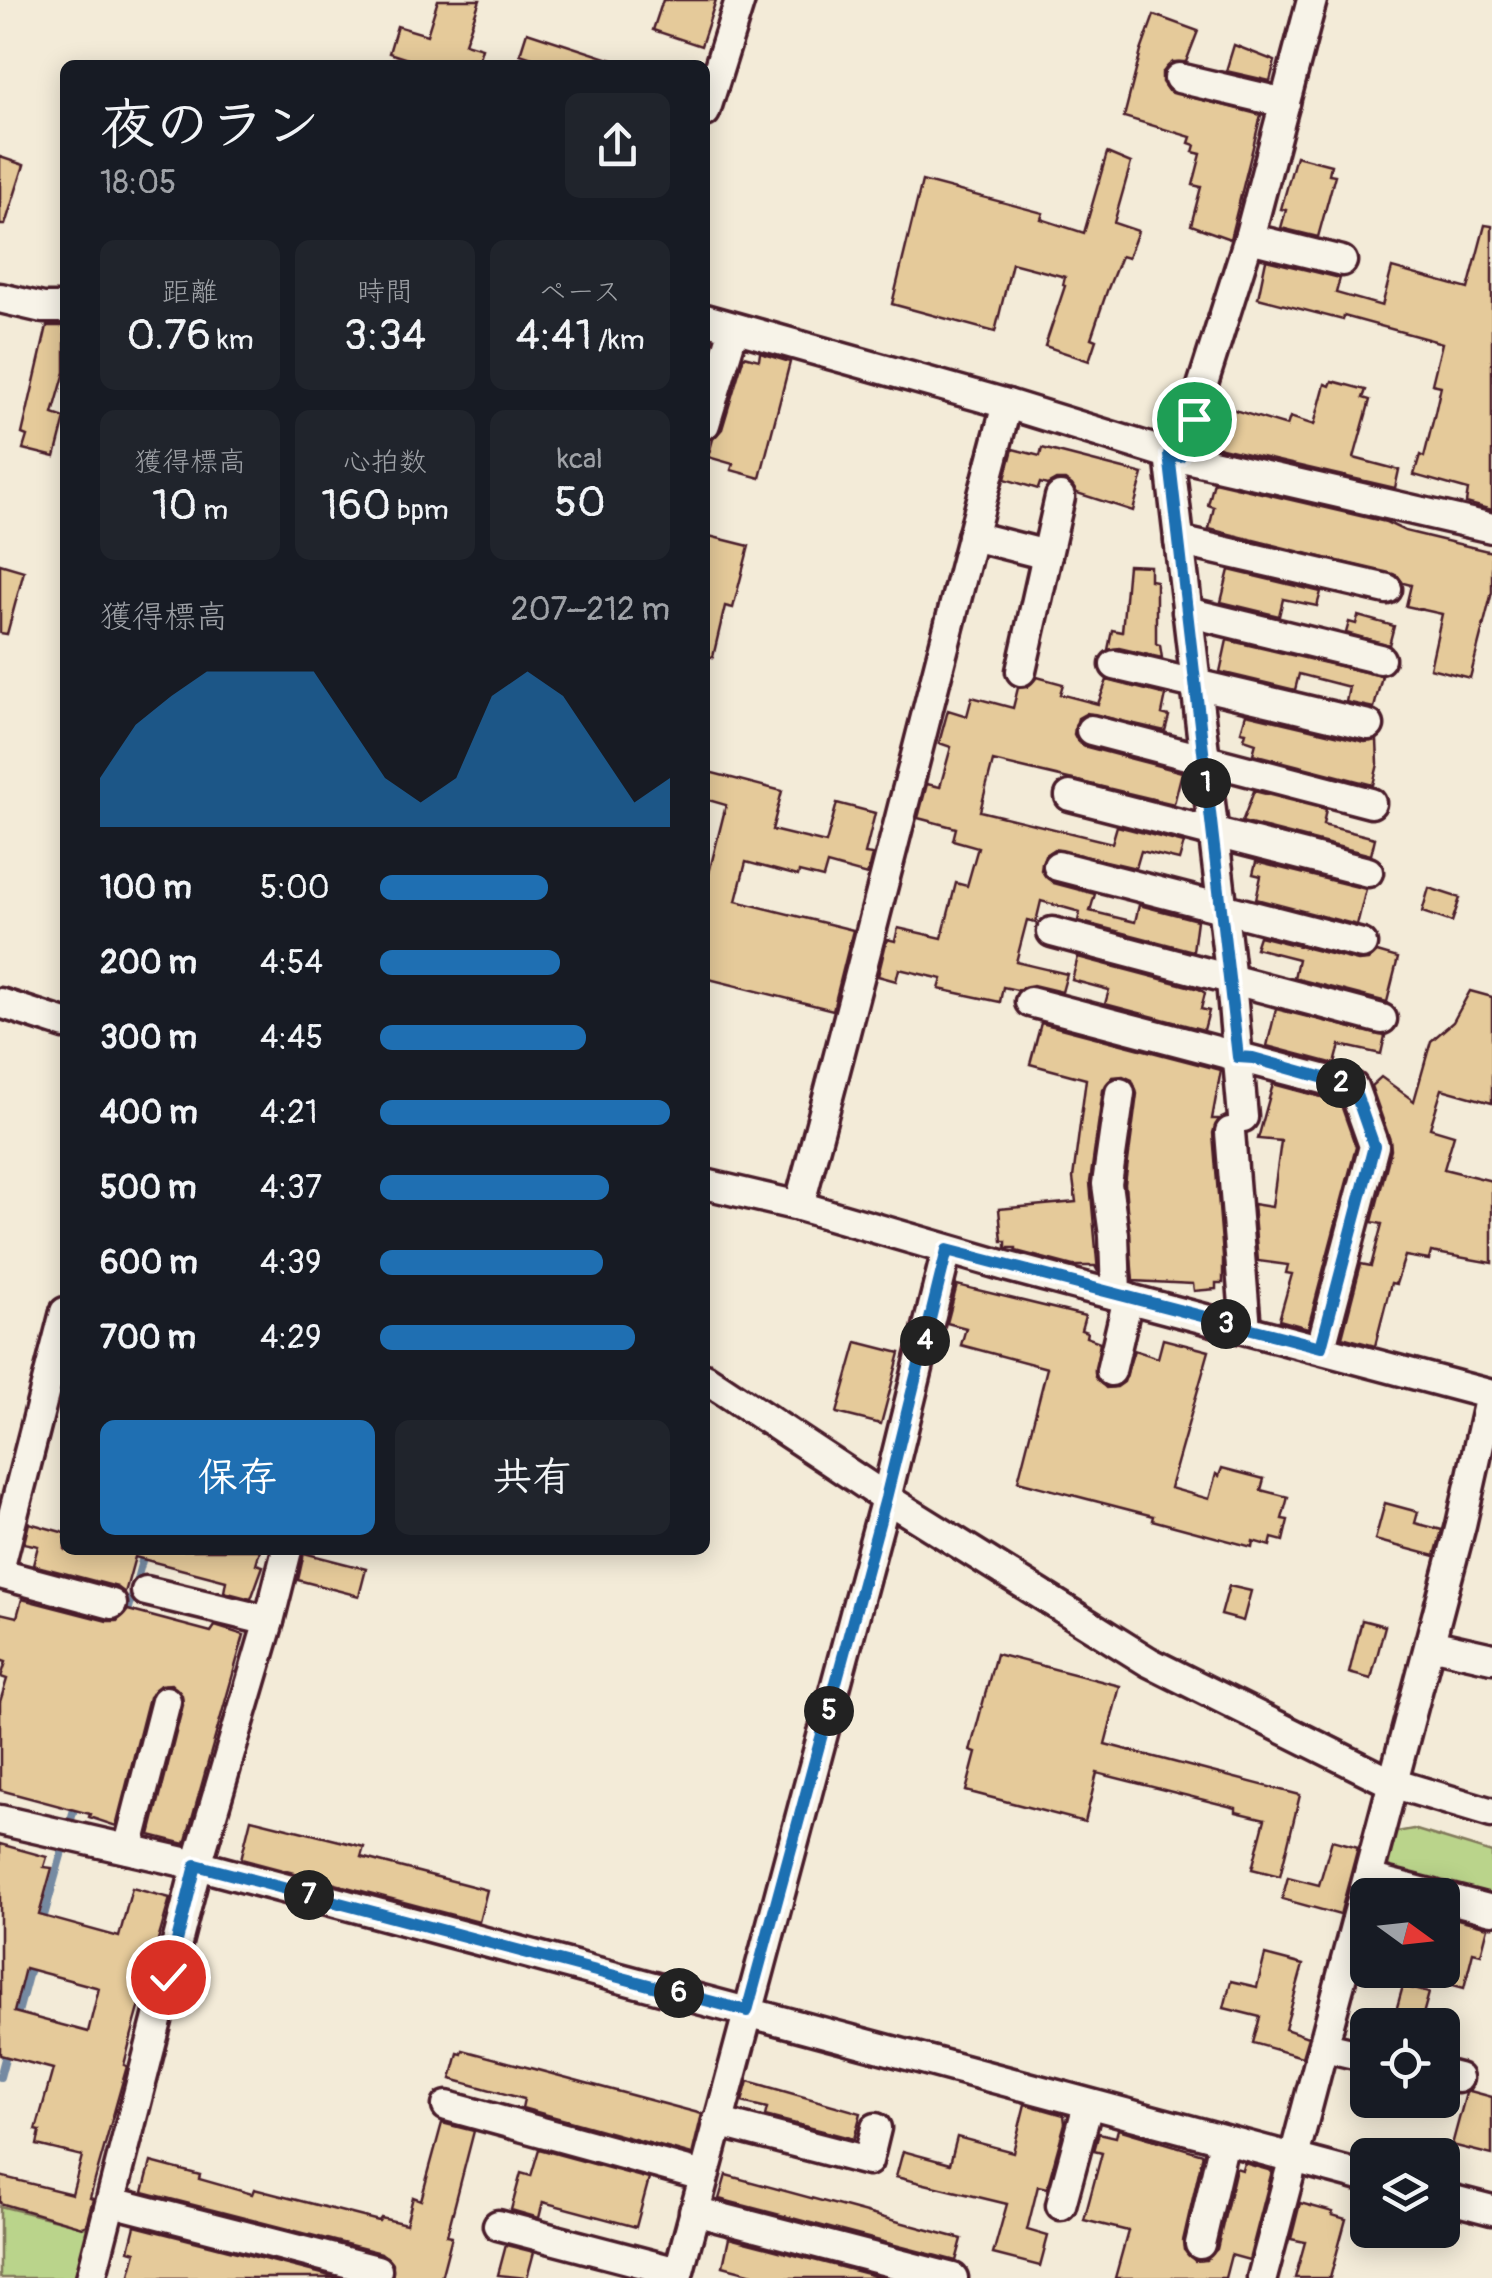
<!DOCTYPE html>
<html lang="ja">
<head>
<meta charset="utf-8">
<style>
	:root { --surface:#171b24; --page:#20242c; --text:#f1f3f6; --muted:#9ea1a6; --accent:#1f6fb2 }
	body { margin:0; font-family:Pangolin,"Klee One",sans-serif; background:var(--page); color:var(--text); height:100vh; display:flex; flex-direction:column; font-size:38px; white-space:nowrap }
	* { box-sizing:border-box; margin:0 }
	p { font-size:32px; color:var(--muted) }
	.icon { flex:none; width:55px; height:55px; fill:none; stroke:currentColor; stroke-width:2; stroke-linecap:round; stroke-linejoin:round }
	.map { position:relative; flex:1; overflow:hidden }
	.details { position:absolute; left:60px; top:60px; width:650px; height:1495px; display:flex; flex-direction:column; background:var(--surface); border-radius:15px; box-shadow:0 5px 25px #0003 }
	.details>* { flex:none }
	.needle { width:65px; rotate:105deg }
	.fabs { position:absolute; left:1350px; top:1878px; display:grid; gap:20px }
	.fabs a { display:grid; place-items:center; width:110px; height:110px; border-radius:15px; background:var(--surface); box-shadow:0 5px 25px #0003; font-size:50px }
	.pin { position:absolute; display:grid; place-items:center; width:85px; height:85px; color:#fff; margin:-42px; border:5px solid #fff; border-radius:50%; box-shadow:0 2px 10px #0007 }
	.km { position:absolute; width:50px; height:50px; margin:-25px; border-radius:50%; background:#222; color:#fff; font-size:28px; line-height:50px; text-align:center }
	.round { display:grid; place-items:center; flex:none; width:105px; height:105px; border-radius:15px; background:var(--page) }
	.head { display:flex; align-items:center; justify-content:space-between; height:170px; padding:0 40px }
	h1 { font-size:55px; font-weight:600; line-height:75px }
	.metrics { display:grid; grid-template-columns:repeat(3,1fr); gap:15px; height:170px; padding:10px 40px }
	.metrics div { display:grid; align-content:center; border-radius:15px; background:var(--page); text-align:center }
	.metrics b { font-size:42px; font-weight:600 }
	.metrics small { font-size:28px; font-weight:400 }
	.metrics p { font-size:28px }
	.chart { height:280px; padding:20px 40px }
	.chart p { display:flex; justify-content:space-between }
	.chart svg { width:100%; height:180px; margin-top:10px; fill:var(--accent); opacity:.7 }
	.primary-button { display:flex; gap:20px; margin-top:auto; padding:20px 40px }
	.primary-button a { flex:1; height:115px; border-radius:15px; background:var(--accent); color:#fff; font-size:40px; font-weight:600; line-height:115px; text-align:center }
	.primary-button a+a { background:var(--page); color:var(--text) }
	ul { padding:0 40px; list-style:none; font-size:32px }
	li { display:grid; grid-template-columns:160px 120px 1fr; align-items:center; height:75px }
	li i { height:25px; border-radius:12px; background:var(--accent) }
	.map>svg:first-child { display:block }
	.green { fill:#bad48b; stroke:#827a5b; stroke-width:2.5 }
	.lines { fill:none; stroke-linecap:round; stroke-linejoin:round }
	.stream { stroke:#748aa2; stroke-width:8 }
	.building { fill:#e5ca9a; stroke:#4a1f2b; stroke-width:2.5; fill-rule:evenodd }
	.minor-casing { stroke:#4a1f2b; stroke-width:35 }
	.minor { stroke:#f7f3e8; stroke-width:28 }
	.route-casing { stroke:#fff; stroke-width:20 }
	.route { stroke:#1f6fb2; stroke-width:12 }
</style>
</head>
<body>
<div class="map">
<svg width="1492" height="2278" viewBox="0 0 1492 2278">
	<rect width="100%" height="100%" fill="#f3ebd8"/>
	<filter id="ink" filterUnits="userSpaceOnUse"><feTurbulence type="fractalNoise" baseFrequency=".01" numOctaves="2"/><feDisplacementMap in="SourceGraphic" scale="20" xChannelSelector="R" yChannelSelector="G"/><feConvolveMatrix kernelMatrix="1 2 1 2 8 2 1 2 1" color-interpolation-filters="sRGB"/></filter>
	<g filter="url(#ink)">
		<g class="green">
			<polygon points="1413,1829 1492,1853 1492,1900 1381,1871 1391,1833"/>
			<polygon points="0,2206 92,2229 79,2278 0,2278"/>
		</g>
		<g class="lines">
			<g class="stream">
				<polyline points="126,1619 145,1550"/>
				<polyline points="42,1923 76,1802"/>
				<polyline points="16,2020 32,1961"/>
				<polyline points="0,2077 8,2047"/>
			</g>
		</g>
		<g class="building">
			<polygon points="438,0 480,0 465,43 482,48 477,65 426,65 389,53 397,26 427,35"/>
			<polygon points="663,0 716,0 701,46 653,30"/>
			<polygon points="1154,15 1198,31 1186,62 1173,62 1162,73 1162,82 1168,91 1261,115 1230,239 1191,225 1201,187 1193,185 1201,154 1193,152 1195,145 1189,143 1191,137 1124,117 1141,51"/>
			<polygon points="527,32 616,61 615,65 553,65 520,54"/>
			<polygon points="1234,45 1275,61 1270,81 1226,71"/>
			<polygon points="1107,153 1131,163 1114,223 1138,231 1128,258 1121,256 1107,291 1091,338 1096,340 1089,361 1045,346 1065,286 1063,285 1065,277 1012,263 995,332 892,304 922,181 1043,213 1041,219 1084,233"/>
			<polygon points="1296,156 1331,165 1329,174 1335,175 1318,237 1281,228 1286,210 1281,209"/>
			<polygon points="0,157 24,165 5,225 0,225"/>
			<polygon points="1485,225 1492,226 1492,510 1466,503 1468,490 1414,475 1420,455 1424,457 1434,417 1441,386 1432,384 1442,343 1344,316 1343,320 1258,298 1266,260 1340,278 1336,293 1382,306 1392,268 1468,289"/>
			<polygon points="47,326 65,326 65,372 53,414 65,418 55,457 23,449 27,436 22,434"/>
			<polygon points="760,353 790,362 760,478 731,470 733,464 708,457 713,439 722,429 744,356 759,360"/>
			<polygon points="1332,381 1366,390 1363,398 1370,400 1354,458 1399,470 1395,488 1222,448 1203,440 1215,404 1287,426 1290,417 1314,425 1325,384 1330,386"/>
			<polygon points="1042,448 1143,474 1133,511 1077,493 1072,485 1065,480 1056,480 1047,485 1040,483 1038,489 1005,479 1013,449 1040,456"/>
			<polygon points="1214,482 1386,522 1405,531 1492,552 1492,592 1470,678 1430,668 1442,614 1406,606 1411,585 1403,583 1398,576 1209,529 1214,507 1208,505"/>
			<polygon points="705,535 749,546 733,608 725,606 713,657 705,656"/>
			<polygon points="0,564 24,571 7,634 0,633"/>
			<polygon points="1128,565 1150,566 1150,580 1156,581 1156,644 1160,645 1162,658 1119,648 1108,650 1112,630 1122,632"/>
			<polygon points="1229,570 1321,592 1317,606 1283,599 1279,616 1221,602"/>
			<polygon points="1358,616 1394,626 1389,645 1346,633 1349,622 1356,624"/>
			<polygon points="1227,640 1382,676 1374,708 1346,702 1349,687 1299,674 1295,690 1220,672"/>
			<polygon points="1037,677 1063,684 1060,694 1098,704 1107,680 1166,695 1162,714 1169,716 1165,731 1087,713 1078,718 1074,734 1078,742 1087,747 1182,772 1174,804 993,761 980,811 1112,843 1117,826 1184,843 1179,860 1141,851 1136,868 1054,849 1045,855 1041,870 1053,883 1095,894 1090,911 1135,922 1139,905 1197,920 1193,951 1078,921 1080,912 1041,901 1036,922 1027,920 1016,962 1067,974 1062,992 1033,985 1017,990 1003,987 1000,1002 939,989 942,979 899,969 896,981 878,976 887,939 895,941 898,928 942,938 956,883 967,886 978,847 953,840 956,828 918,818 927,784 940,787 951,747 939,743 948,710 967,716 972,697 1013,708 1018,688 1027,687"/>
			<polygon points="1246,714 1365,742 1377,740 1378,764 1373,785 1253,754 1256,743 1244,739 1246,732 1241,731"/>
			<polygon points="705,771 782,791 772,830 826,843 837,803 875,813 865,854 872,855 867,875 827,864 823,878 799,872 798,876 746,862 736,901 853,930 833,1010 705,978 705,889 726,805 705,799"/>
			<polygon points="1254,791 1326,809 1323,825 1375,838 1371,855 1242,822"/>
			<polygon points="1256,862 1366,889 1357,925 1256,899 1261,876 1253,874"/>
			<polygon points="1429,888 1460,898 1452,922 1422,912"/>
			<polygon points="1259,936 1358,961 1368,960 1377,952 1398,958 1387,1002 1294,978 1298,959 1255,948"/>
			<polygon points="1078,957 1199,989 1205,993 1201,1009 1209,1011 1204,1030 1105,1004 1109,990 1072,980"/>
			<polygon points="1470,991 1492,997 1492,1103 1442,1089 1430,1128 1454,1135 1444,1169 1492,1181 1492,1263 1431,1252 1429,1260 1405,1256 1396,1284 1391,1283 1375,1346 1342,1337 1361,1264 1371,1266 1382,1224 1372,1222 1391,1150 1390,1140 1371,1086 1381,1077 1414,1101 1431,1041 1453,1022"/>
			<polygon points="1276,1009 1385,1036 1381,1054 1340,1045 1335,1064 1267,1046"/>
			<polygon points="1041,1023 1221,1070 1212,1119 1219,1119 1213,1133 1223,1256 1223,1283 1216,1283 1216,1289 1194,1291 1193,1284 1133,1281 1125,1184 1137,1094 1132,1080 1123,1076 1113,1077 1103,1090 1090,1182 1098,1272 1095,1266 1073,1266 1016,1251 1016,1248 1006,1248 1006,1241 1002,1241 999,1209 1076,1202 1073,1178 1086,1079 1030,1064"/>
			<polygon points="1273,1084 1340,1102 1356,1147 1308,1328 1279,1320 1292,1274 1286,1273 1288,1265 1258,1261 1253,1204 1272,1207 1281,1141 1258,1139"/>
			<polygon points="957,1285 1085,1316 1081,1330 1087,1332 1086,1337 1100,1342 1095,1377 1106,1388 1117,1387 1124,1382 1134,1350 1158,1358 1163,1339 1209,1351 1170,1488 1209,1499 1216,1474 1219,1476 1222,1468 1264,1479 1261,1490 1288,1497 1282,1519 1288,1520 1283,1541 1272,1538 1270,1546 1253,1541 1252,1547 1152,1520 1153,1516 1018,1481 1047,1368 961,1345 966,1328 947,1323"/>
			<polygon points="857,1342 900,1353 881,1424 837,1413"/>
			<polygon points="1385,1503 1418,1512 1415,1523 1442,1530 1435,1556 1375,1540"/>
			<polygon points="29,1523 65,1533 65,1550 260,1550 256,1564 263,1566 251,1599 224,1592 226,1581 135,1557 125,1593 117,1587 33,1565 38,1546 24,1543"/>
			<polygon points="304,1553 366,1569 359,1596 298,1580"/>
			<polygon points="1229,1586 1251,1591 1243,1621 1221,1615"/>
			<polygon points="22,1599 107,1621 117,1621 128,1610 211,1632 215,1626 244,1635 185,1844 150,1835 183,1705 182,1695 171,1684 160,1685 149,1697 116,1826 89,1817 90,1814 0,1790 0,1702 7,1679 1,1677 6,1662 0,1660 0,1613 17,1617"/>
			<polygon points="1362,1620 1385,1626 1371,1679 1349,1673"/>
			<polygon points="996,1654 1120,1686 1105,1744 1300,1795 1280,1876 1252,1869 1265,1819 1236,1812 1236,1808 1097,1773 1085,1822 966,1791 976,1753 970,1751"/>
			<polygon points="251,1819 364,1847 361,1857 487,1890 479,1922 241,1859"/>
			<polygon points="1332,1840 1358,1847 1340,1915 1282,1899 1288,1877 1319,1885"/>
			<path d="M0,1844L47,1857L44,1867L52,1868L39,1915L119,1937L132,1888L170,1898L134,2026L124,2065L127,2066L90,2198L93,2199L86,2225L82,2227L0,2203V2176L72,2194L82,2156L37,2145L40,2131L36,2130L53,2069L0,2055ZM25,1968L99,1988L88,2032L14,2012Z"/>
			<polygon points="1450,1917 1488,1927 1481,1954 1473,1952 1464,1988 1442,1982 1442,1945"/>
			<polygon points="1265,1955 1303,1965 1285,2029 1308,2037 1302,2057 1253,2043 1260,2017 1224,2008 1231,1981 1257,1987"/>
			<polygon points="1403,1986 1429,1993 1420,2025 1392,2025"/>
			<polygon points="463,2050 702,2114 692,2155 522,2108 524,2099 451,2079 458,2053 462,2054"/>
			<polygon points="748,2081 861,2113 854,2139 765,2116 767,2108 742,2102"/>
			<polygon points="1470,2091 1492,2097 1492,2155 1452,2145 1466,2093"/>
			<polygon points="1025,2104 1064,2115 1065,2123 1047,2188 1038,2186 1027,2230 1048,2236 1040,2266 993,2254 1007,2204 896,2177 903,2151 950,2164 957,2137 1013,2152"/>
			<polygon points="442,2123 474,2131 447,2235 452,2236 441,2278 392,2278 393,2264 381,2253 143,2192 151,2162 200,2175 199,2179 252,2194 254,2189 379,2221 381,2218 406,2224 413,2197 421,2200"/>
			<polygon points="1118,2129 1203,2154 1183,2241 1184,2250 1195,2261 1206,2260 1217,2249 1236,2168 1242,2170 1244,2163 1272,2171 1249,2260 1231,2255 1225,2278 1115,2278 1128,2231 1084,2220 1102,2153 1094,2151 1099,2133 1116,2137"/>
			<polygon points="539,2149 649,2179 636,2227 543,2202 539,2218 511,2210 521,2173 531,2176"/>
			<polygon points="726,2175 962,2239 956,2261 719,2199"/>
			<polygon points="1300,2203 1333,2212 1332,2215 1346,2219 1330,2278 1295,2278 1305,2242 1291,2239"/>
			<polygon points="135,2226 338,2278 129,2278 136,2252 129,2250"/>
			<polygon points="729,2238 883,2278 756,2278 757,2275 723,2266"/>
			<polygon points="506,2245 534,2252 527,2278 498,2275"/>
		</g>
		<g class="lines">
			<defs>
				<g id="minor">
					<polyline points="1179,78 1285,103"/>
					<polyline points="705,112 740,0"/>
					<polyline points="1249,238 1342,261"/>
					<polyline points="0,298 43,308 65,308"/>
					<polyline points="705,319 1007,404 1169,454 1492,528"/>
					<polyline points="705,424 734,328"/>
					<polyline points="1169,454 1231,981 1243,1117"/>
					<polyline points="1180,456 1249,238 1312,0"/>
					<polyline points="972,536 1047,555"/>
					<polyline points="1179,541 1387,589"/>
					<polyline points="1187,612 1380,659"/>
					<polyline points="1115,665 1369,725"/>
					<polyline points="1021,671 1060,497"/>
					<polyline points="1091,730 1371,803"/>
					<polyline points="1070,796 1368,872"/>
					<polyline points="1058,866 1362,944"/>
					<polyline points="1052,932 1382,1019"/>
					<polyline points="1030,1002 1353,1087 1374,1146 1321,1347"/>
					<polyline points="0,1003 65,1024"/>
					<polyline points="1230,1132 1246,1329"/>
					<polyline points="705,1184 799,1206 1009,1267 1492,1395"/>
					<path d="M799,1206C871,940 936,671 1007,404"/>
					<polyline points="1116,1295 1114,1235 1107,1184 1120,1093"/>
					<polyline points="1111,1371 1128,1298"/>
					<polyline points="705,1378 886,1498 1149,1662 1392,1783 1492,1813"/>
					<polyline points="0,1566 65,1312"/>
					<polyline points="0,1574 112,1604"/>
					<polyline points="146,1591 269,1621"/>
					<polyline points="1430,1644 1492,1658"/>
					<polyline points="0,1820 197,1865 1368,2178"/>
					<polyline points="128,1849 166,1701"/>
					<polyline points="1368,1878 1434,1895"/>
					<polyline points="1442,1897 1492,1910"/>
					<polyline points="1325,2047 1368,2057"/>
					<polyline points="1442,2074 1458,2078"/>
					<polyline points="447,2106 703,2176"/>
					<polyline points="717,2122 868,2161 876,2128"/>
					<polyline points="1442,2197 1492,2210"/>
					<polyline points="112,2202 377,2270"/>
					<polyline points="1061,2205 1088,2105"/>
					<polyline points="694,2211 953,2278"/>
					<polyline points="498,2225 678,2272"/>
					<polyline points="1200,2244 1224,2141"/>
					<polyline points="91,2278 197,1865 269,1621 287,1550"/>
					<polyline points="677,2278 886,1498 947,1250"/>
					<polyline points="1262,2278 1461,1525 1490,1395"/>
				</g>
			</defs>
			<use href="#minor" class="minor-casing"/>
			<use href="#minor" class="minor"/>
		</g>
	</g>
	<g class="lines" filter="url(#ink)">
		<defs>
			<polyline id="route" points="168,1977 196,1865 747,2011 886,1498 947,1250 1321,1347 1374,1146 1353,1086 1253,1058 1238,1057 1169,454 1180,456 1194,419"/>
		</defs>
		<use href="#route" class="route-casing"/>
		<use href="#route" class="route"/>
	</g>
</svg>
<div class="fabs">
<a><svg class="needle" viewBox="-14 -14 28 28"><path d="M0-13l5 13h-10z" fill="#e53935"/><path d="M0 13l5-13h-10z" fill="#9ea1a6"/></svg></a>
<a><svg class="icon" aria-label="locate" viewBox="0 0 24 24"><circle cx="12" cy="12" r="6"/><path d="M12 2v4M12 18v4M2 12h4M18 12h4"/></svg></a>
<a><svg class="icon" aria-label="layers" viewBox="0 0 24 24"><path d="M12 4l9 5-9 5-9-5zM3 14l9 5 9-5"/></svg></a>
</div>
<div class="pin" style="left:1194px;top:419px;background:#1e9e55"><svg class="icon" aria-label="arrive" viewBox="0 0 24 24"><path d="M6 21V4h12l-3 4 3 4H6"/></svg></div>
<div class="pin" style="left:168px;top:1977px;background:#d93025"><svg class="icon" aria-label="check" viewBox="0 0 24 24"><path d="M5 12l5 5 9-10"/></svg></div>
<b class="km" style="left:1206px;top:783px">1</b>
<b class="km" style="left:1341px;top:1083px">2</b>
<b class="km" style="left:1226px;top:1324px">3</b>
<b class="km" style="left:925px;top:1341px">4</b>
<b class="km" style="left:829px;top:1711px">5</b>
<b class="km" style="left:679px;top:1993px">6</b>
<b class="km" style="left:309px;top:1895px">7</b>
<section class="details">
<div class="head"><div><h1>夜のラン</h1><p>18:05</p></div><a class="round"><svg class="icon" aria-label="share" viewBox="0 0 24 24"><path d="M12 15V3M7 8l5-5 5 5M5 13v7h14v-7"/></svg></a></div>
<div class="metrics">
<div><p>距離</p><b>0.76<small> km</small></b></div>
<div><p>時間</p><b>3:34</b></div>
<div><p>ペース</p><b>4:41<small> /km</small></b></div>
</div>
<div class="metrics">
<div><p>獲得標高</p><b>10<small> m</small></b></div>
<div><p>心拍数</p><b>160<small> bpm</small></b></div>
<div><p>kcal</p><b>50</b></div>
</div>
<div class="chart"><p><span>獲得標高</span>207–212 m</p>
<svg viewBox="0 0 160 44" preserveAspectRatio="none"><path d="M0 44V32L10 19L20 12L30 6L40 6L50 6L60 6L70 19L80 32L90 38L100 32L110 12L120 6L130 12L140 25L150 38L160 32V44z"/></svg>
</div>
<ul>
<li><b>100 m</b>5:00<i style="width:58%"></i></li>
<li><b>200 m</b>4:54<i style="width:62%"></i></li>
<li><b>300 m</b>4:45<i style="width:71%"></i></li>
<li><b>400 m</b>4:21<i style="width:100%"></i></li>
<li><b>500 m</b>4:37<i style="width:79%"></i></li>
<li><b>600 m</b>4:39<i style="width:77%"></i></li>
<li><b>700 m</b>4:29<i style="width:88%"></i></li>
</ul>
<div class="primary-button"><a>保存</a><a>共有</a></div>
</section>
</div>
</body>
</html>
